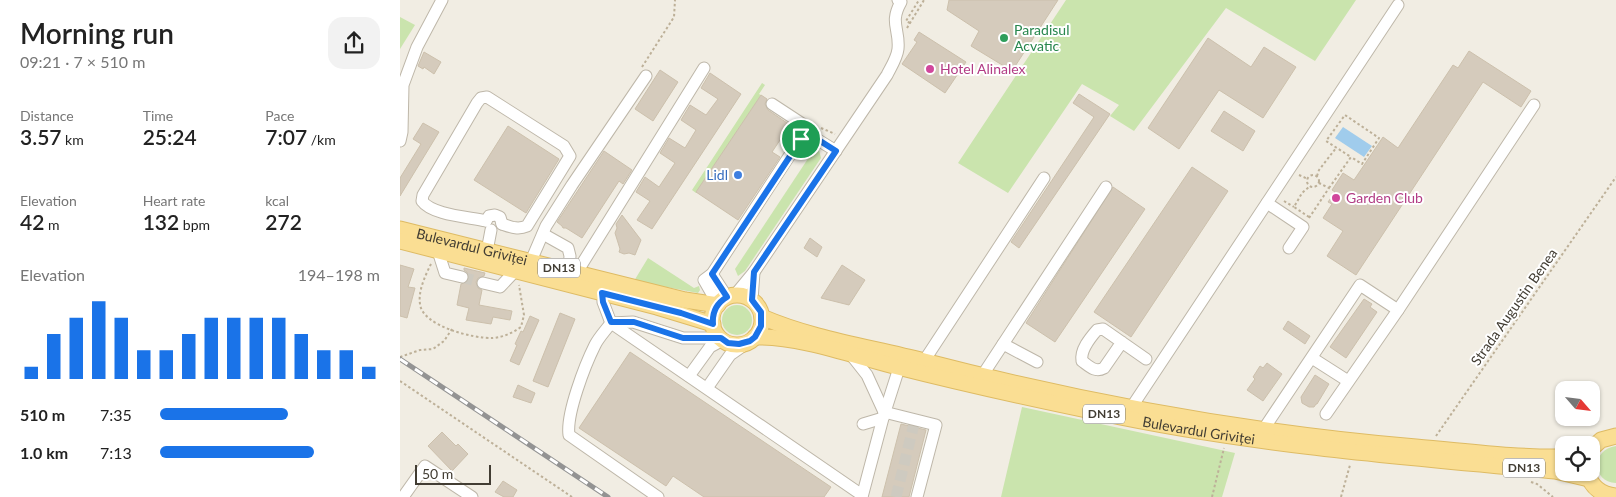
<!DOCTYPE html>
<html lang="en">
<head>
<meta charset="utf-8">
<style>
	:root { --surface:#fff; --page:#f2f2f2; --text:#222; --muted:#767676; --accent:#1a73e8 }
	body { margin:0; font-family:Lato,sans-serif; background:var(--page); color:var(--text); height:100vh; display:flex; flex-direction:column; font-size:19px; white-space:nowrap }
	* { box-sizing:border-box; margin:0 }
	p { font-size:16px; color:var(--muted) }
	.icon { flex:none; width:28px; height:28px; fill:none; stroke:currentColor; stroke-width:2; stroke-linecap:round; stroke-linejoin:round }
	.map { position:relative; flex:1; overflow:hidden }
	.side { display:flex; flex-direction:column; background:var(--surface); width:400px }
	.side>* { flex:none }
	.needle { width:32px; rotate:118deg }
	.controls { position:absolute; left:1155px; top:381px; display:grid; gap:10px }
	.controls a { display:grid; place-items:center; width:45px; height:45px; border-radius:10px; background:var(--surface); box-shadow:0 1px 4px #0004; font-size:25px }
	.scale { position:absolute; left:15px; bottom:12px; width:76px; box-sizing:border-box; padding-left:5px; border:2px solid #423d33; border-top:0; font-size:14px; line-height:18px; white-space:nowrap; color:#423d33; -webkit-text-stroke:4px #fff; paint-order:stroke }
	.pin { position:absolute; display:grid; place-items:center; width:42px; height:42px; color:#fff; margin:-21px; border:2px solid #fff; border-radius:50%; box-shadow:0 1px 5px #0007 }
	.round { display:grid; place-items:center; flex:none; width:52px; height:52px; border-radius:15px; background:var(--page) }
	.summary { display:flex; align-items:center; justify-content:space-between; height:85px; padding:0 20px }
	h1 { font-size:28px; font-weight:600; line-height:38px }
	.metrics { display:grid; grid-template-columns:repeat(3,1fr); gap:8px; height:85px; padding:5px 20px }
	.metrics div { display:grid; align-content:center }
	.metrics b { font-size:21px; font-weight:600 }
	.metrics small { font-size:14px; font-weight:400 }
	.metrics p { font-size:14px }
	.chart { height:140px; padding:10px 20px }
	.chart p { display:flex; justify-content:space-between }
	.chart svg { width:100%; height:90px; margin-top:5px; stroke:var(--accent); stroke-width:6 }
	ul { padding:0 20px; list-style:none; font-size:16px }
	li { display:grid; grid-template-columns:80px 60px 1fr; align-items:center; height:38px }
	li i { height:12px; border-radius:6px; background:var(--accent) }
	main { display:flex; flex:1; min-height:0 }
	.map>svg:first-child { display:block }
	.green { fill:#cae4ad }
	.water { fill:#a0ccec }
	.building { fill:#d5cbbc; stroke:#ccc0ac }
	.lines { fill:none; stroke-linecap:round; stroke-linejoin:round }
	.minor-tunnel { stroke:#cecac0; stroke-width:11; stroke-dasharray:11 5.5; stroke-linecap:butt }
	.minor-casing { stroke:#beb7a9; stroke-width:13 }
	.major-casing { stroke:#debb64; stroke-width:17 }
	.path { stroke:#bdb098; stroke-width:2; stroke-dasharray:2.5 2.5; stroke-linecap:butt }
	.minor { stroke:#fff; stroke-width:11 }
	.major { stroke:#fade93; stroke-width:15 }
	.rail-casing { stroke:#939393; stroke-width:5 }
	.rail { stroke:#fff; stroke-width:3; stroke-dasharray:9; stroke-linecap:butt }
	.route-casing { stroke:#fff; stroke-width:10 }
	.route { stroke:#1a73e8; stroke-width:6 }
	.leisure-dot { fill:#2e9e5b; stroke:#fff; stroke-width:2 }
	.hotel-dot { fill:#d1479c; stroke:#fff; stroke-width:2 }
	.shop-dot { fill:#3f7fe0; stroke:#fff; stroke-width:2 }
	.labels { text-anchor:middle; stroke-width:4; stroke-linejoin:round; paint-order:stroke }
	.shield { fill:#fff; stroke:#7b7770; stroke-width:1 }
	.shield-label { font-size:12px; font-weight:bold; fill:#423d33 }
	.leisure-label { font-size:14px; fill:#27864d; stroke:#fff; text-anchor:start }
	.hotel-label { font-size:14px; fill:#b23c85; stroke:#fff; text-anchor:start }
	.shop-label { font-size:14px; fill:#366cbe; stroke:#fff; text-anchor:end }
	.street-label { font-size:14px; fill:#423d33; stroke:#fff }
</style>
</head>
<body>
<main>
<section class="side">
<div class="summary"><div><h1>Morning run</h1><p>09:21 · 7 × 510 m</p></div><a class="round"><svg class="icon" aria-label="share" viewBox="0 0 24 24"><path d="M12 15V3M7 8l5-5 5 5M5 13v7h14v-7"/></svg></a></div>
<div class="metrics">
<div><p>Distance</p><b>3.57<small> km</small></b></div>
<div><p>Time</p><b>25:24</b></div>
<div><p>Pace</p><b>7:07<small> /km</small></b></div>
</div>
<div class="metrics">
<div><p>Elevation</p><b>42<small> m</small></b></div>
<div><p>Heart rate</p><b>132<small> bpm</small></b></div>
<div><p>kcal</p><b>272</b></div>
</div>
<div class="chart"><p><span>Elevation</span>194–198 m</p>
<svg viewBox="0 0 160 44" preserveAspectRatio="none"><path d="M5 44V38M15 44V22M25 44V14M35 44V6M45 44V14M55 44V30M65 44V30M75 44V22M85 44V14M95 44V14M105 44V14M115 44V14M125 44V22M135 44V30M145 44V30M155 44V38"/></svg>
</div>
<ul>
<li><b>510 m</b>7:35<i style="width:58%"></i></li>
<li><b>1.0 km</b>7:13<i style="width:70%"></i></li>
</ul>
</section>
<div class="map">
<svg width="1216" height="497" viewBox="0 0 1216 497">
	<rect width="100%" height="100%" fill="#f1ede3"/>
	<g class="green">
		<polygon points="666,0 956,0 915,61 826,8 734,131 710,116 719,105 682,84 608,193 558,163"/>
		<polygon points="0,17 15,25 0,49"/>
		<polygon points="362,83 365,85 359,94 361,95 296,193 292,190"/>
		<polygon points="415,148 419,150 421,158 345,271 338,276 335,269"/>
		<polygon points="248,258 294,288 299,286 300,290 298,293 234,281"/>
		<circle cx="337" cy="320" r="15"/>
		<polygon points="622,407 835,453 822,497 601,497"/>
		<path d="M1216,446V483C1191,482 1191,449 1216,446Z"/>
	</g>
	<polygon class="water" points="943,127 972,146 964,157 935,138"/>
	<g class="building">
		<polygon points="549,0 658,0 612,71 571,46 579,31 547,10"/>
		<polygon points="519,32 566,62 545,93 502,64 517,42 514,40"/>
		<polygon points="808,38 851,67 864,47 896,67 863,118 819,90 779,149 748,128"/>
		<polygon points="1069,51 1131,91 1121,107 1083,82 956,275 927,256 943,231 923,218 932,204 928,202 935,192 932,190 943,173 954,180 983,137 998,148 1053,65 1058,68"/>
		<polygon points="24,52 41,62 34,74 24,67 23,69 18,66"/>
		<polygon points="260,70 278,82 253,121 235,109"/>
		<polygon points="310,73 341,94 252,229 237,220 250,201 236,192 245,177 259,187 275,163 260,153 269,138 285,148 296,130 281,120 290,105 306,115 318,99 301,88"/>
		<polygon points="679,94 710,114 619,248 611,242 694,117 673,103"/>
		<polygon points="361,95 367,99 365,104 368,110 390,125 372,152 380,157 338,220 296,192"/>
		<polygon points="824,111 855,131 843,151 811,131"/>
		<polygon points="23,123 39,132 0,196 0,178 21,144 13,139"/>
		<polygon points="108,126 159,159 126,213 74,180"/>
		<polygon points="204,151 232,170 223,184 219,181 182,238 166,228 163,228 162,226 157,222"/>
		<polygon points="792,167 828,191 731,337 694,312"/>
		<polygon points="713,187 745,209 655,342 626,323"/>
		<polygon points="222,215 241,240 235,255 229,253 224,254 219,252 220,249 215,233 217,228 216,224"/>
		<polygon points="410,238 422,247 417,257 404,248"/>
		<polygon points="0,265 14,269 8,287 15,288 7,318 0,316"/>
		<polygon points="442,265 465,280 449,305 421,298"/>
		<polygon points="64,268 85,273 84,276 78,278 76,282 78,288 82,290 79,305 112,311 110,320 93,317 91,324 66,320 69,308 57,305 61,284 67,282 69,278 67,272 64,270"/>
		<polygon points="964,299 972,304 970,307 977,312 946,358 930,347"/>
		<polygon points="160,313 175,319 148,387 133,381"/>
		<polygon points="130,316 139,320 119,365 110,361 117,345 115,344 121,331 123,332"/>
		<polygon points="888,321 910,336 905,344 883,329"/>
		<polygon points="230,352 431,487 424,497 304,497 273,476 266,486 179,428"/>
		<polygon points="867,363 882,374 863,401 847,390 855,379 853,377 860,366 863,368"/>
		<polygon points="915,375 929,384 917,404 916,404 914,407 909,407 902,403 901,397"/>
		<polygon points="118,385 135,393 131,403 113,397"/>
		<polygon points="501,424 526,430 509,497 482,497"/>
		<polygon points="42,432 56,446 58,444 68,454 52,471 28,446"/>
		<polygon points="103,481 117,490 113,497 104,497 95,492"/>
	</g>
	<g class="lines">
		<g class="minor-tunnel">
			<polyline points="62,277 83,283"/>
			<polyline points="496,497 514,424"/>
		</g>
		<defs>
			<g id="minor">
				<polyline points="372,104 404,125 405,132 436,151"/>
				<polyline points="0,141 2,132 3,85 17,47 42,0"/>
				<polyline points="867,203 903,227 889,248"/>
				<path d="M86,221C69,217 32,215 22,201L23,195L77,103L81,98L87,97L164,146L170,156L127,226C118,230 111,227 102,224"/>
				<polyline points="86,221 89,216 95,215 100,217 102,224"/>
				<polyline points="143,234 168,248 170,256 169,270"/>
				<polyline points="38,251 45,273 62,277"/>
				<polyline points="87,251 91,230"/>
				<polyline points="131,261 146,226 172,185 246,76"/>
				<polyline points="177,272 304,68"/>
				<polyline points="312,274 327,297"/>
				<polyline points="83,283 100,287 116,270"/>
				<polyline points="203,293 203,302 211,323 462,495"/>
				<path d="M335,295L354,272L487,75C491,67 497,58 498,49C500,29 489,23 501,2L498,0"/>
				<polyline points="352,300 354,272"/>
				<polyline points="320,303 312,294 304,280 312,274 405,132"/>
				<path d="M211,323C206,330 199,337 195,345C185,365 166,414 169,435L258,497"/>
				<polyline points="211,323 233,322 283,338 321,338"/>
				<path d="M722,342L704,368C695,373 689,366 682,361C680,350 690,338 697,330L703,329L746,359"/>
				<polyline points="603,344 637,362"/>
				<polyline points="452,356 467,375 484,412"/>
				<polyline points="912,358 948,381"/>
				<polyline points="524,361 644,178"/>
				<polyline points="289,376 310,347 323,340"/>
				<polyline points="582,376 706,187"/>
				<polyline points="307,388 330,355 350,341"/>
				<polyline points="731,408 998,5"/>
				<polyline points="484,412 536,425 517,497"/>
				<polyline points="926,414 998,310 1134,105"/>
				<polyline points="463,424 483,418"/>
				<polyline points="863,430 960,285 998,310"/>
				<polyline points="3,497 25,466 72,497"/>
				<polyline points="462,497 483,418 499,368"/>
			</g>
			<g id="major">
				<path id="s1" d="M0,229L285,300L318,305"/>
				<polyline points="0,241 257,307 313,324"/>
				<circle cx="337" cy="320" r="25"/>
				<path d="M362,317C413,339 470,347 524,361C686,403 850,433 1016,447C1065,451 1115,458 1164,457"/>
				<path id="s2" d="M355,337C400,336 454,356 498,367C565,384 633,399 701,413C851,445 1003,457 1155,471L1189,479"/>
				<polyline points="1191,449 1201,440 1216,436"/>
				<path d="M1187,472C1191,487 1201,495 1216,496"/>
			</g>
		</defs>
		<use href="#minor" class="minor-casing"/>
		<use href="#major" class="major-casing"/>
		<g class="path">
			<polyline points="510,23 506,21 519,0"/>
			<polyline points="507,28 524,0"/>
			<polyline points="242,67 274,17 275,0"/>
			<polyline points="421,128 435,134"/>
			<polyline points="899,175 908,179"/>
			<circle cx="913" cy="181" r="6"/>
			<polyline points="917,176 919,170 936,148"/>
			<polyline points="929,188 951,157 926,141 945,115 979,138 962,164 951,157"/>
			<polyline points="884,201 894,207"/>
			<polyline points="909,217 894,207 902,193 910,186"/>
			<polyline points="909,218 929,188 919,183"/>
			<path d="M31,264C25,276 18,291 20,304C22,326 74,339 93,338C104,337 112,333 121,327L124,315L119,285"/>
			<polyline points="0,357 20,350 33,349 44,341 52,329"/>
			<polyline points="0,381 172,497"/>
			<polyline points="1036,436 1216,177"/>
			<polyline points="1131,482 1137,484 1153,497"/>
			<polyline points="812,497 824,448"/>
			<polyline points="941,497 950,465"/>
		</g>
		<use href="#minor" class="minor"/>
		<use href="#major" class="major"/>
		<defs>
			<polyline id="rail" points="0,359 208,497"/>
		</defs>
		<use href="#rail" class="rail-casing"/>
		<use href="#rail" class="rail"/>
	</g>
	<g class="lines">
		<defs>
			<path id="route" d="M406,132L436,151L354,272L352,300L361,312V326L355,337L350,341L339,344L328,343L321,338H283L234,322H211L203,302L202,293L281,313L313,324C312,312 317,303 327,297L312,274Z"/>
		</defs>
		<use href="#route" class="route-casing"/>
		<use href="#route" class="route"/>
	</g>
	<circle class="leisure-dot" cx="604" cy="38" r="5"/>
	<g class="hotel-dot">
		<circle cx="530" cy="69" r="5"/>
		<circle cx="936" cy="198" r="5"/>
	</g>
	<circle class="shop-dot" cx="338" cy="175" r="5"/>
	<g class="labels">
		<g class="shield">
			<rect x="138" y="258.5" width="42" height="19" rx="4"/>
			<rect x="683" y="404.5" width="42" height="19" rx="4"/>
			<rect x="1103" y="458.5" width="42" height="19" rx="4"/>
		</g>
		<g class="shield-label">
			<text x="159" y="272">DN13</text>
			<text x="704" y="418">DN13</text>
			<text x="1124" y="472">DN13</text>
		</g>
		<g class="leisure-label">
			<text x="614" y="35">Paradisul<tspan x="614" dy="16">Acvatic</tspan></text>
		</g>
		<g class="hotel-label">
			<text x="540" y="74">Hotel Alinalex</text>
			<text x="946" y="203">Garden Club</text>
		</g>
		<g class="shop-label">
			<text x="328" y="180">Lidl</text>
		</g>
		<g class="street-label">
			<text dy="5" stroke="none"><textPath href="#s1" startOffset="74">Bulevardul Griviței</textPath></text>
			<text transform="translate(1114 307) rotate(-55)" y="5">Strada Augustin Benea</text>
			<text dy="5" stroke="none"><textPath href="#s2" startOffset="454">Bulevardul Griviței</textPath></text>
		</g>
	</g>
</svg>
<div class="controls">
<a><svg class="needle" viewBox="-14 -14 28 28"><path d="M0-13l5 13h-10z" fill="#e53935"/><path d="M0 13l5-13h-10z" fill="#767676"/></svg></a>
<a><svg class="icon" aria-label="locate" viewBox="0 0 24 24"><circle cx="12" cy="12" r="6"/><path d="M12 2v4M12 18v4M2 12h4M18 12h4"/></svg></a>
</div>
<div class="scale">50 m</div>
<div class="pin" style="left:401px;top:139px;background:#1e9e55"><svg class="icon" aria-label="arrive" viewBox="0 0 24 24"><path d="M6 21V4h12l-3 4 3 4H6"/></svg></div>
</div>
</main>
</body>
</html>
